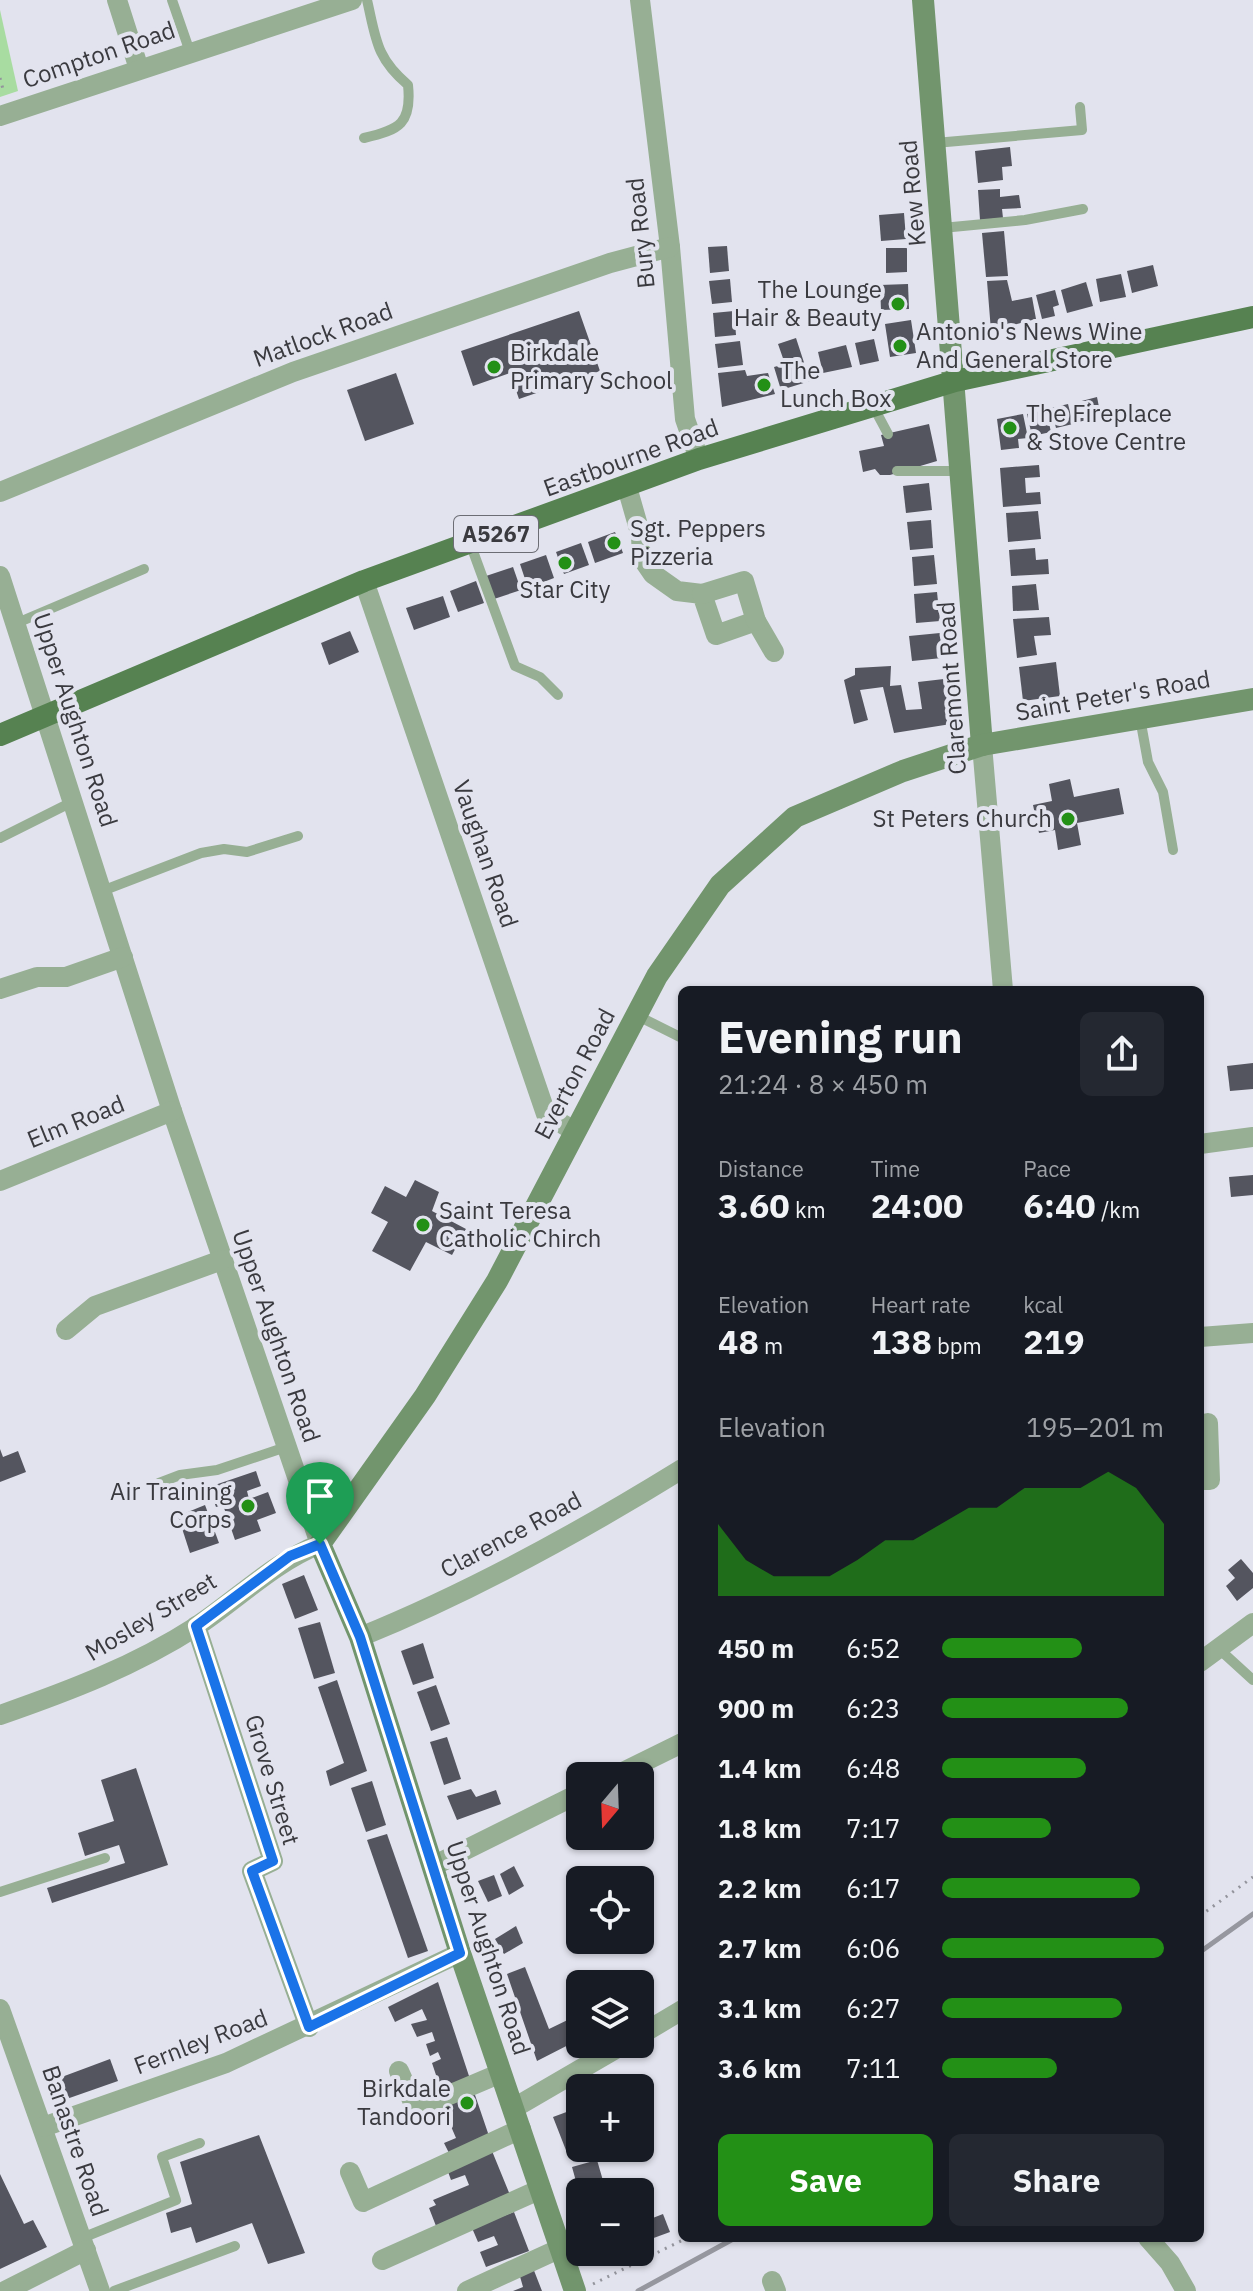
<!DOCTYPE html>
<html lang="en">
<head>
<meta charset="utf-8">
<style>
	:root { --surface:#171b24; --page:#242831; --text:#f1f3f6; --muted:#9ea1a6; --accent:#239016 }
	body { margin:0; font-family:"IBM Plex Sans",sans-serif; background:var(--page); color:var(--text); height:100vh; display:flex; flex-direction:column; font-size:30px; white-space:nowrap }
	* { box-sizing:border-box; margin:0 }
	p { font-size:26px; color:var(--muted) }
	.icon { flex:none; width:44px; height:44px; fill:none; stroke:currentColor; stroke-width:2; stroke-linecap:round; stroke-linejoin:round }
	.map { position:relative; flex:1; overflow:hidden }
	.drawer { position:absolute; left:678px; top:986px; width:526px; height:1256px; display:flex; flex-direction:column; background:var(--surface); border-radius:12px; box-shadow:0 2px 6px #0004 }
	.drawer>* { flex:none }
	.needle { width:52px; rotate:199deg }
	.buttons { position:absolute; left:566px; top:1762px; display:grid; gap:16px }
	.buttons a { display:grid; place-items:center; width:88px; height:88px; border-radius:12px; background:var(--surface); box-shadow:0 2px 6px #0004; font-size:40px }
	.pin { position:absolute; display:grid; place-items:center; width:68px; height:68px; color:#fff; margin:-82px -34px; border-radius:50% 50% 50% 0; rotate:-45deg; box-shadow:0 0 8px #0007 }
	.pin .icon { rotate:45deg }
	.round { display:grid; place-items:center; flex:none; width:84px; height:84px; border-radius:12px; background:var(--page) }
	.headline { display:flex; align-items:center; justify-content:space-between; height:136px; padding:0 40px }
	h1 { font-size:44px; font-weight:700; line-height:60px }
	.stats { display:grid; grid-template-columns:repeat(3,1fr); gap:12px; height:136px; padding:8px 40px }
	.stats div { display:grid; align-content:center }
	.stats b { font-size:34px; font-weight:700 }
	.stats small { font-size:22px; font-weight:400 }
	.stats p { font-size:22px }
	.chart { height:224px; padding:16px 40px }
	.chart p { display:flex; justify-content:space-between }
	.chart svg { width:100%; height:144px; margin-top:8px; fill:var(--accent); opacity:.7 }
	.primary-button { display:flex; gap:16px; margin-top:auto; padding:16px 40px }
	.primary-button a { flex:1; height:92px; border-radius:12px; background:var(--accent); color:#fff; font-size:32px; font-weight:700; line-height:92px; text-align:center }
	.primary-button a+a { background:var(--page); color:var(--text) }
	ul { padding:0 40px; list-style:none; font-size:26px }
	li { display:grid; grid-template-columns:128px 96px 1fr; align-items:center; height:60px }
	li i { height:20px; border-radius:10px; background:var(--accent) }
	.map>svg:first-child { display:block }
	.green { fill:#a8dca1 }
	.building { fill:#54555f }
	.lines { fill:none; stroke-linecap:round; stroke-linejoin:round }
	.path { stroke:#93949c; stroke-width:3; stroke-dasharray:2 6; stroke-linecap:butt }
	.service { stroke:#97af94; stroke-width:10 }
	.minor { stroke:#97af94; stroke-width:20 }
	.secondary { stroke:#72956d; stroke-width:22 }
	.primary { stroke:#568251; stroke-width:22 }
	.rail { stroke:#96979f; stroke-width:5 }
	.route-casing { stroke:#fff; stroke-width:16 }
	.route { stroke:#1a73e8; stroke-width:10 }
	.poi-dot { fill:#239016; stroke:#e2e3ee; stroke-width:3 }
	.labels { text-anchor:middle; stroke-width:8; stroke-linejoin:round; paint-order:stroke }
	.shield { fill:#e2e3ee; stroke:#6c6d74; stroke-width:2 }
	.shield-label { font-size:22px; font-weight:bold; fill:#3a3a3f }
	.street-label { font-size:24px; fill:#3a3a3f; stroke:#e2e3ee }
	.poi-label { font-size:24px; fill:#3a3a3f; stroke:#e2e3ee; text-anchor:start }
</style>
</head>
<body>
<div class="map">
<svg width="1253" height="2291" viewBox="0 0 1253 2291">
	<rect width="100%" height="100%" fill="#e2e3ee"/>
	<polygon class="green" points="0,10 18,91 0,97"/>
	<g class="building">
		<polygon points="1010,147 1012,166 1002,167 1003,180 978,183 975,151"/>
		<polygon points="1000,189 1000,197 1019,195 1021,208 1002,209 1003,218 980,220 978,190"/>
		<polygon points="904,213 906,239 881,241 879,215"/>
		<polygon points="1004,231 1008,276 986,277 982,233"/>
		<polygon points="727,246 729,271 710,273 708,247"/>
		<polygon points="886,248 907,248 907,272 886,273"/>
		<polygon points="1153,265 1158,286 1132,293 1127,271"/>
		<polygon points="1121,274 1126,297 1100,302 1096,279"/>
		<polygon points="730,279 732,302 712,304 709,281"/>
		<polygon points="1007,280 1012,301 1032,297 1036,319 991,331 987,281"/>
		<polygon points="1086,282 1093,306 1067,313 1061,290"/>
		<polygon points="908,284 909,309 881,310 880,285"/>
		<polygon points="1055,290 1059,305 1053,307 1055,316 1042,319 1036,295"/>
		<polygon points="579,311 600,371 519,399 510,373 473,386 461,351"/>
		<polygon points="734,311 736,335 715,337 713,313"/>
		<polygon points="911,320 916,353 890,357 885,324"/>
		<polygon points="796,338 810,381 781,390 774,367 785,364 778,344"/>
		<polygon points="874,339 879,361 860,365 855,343"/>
		<polygon points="740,341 743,365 718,368 715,344"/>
		<polygon points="846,345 852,367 823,373 818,352"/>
		<polygon points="745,370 747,376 768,373 775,394 722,407 718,373"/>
		<polygon points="396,373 414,424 365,441 347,390"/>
		<polygon points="1097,397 1101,417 1078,422 1074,403"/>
		<polygon points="1068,404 1073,424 1056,428 1051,408"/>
		<polygon points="1046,410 1051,432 1032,436 1027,414"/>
		<polygon points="1023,414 1028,438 1018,439 1019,448 1001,450 997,419"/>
		<polygon points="929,424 937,461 890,475 880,475 875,469 863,472 859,451 884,446 881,435"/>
		<polygon points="1039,465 1040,477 1025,478 1026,493 1040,492 1041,504 1003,507 1000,468"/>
		<polygon points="929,483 932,510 906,513 903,486"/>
		<polygon points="1038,511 1041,539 1008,542 1006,513"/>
		<polygon points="931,520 933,548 910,550 907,522"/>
		<polygon points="615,532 623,553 595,563 588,542"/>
		<polygon points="581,543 589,565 564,574 556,552"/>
		<polygon points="1035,548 1036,560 1048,559 1049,574 1011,576 1009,550"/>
		<polygon points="546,555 554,578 528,588 520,564"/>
		<polygon points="934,555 937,584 914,586 912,557"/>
		<polygon points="513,567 521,590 494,599 486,576"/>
		<polygon points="476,581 484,603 458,612 450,591"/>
		<polygon points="1036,584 1039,610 1013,611 1012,586"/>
		<polygon points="937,592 940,621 916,623 914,594"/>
		<polygon points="443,596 450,617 414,630 406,608"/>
		<polygon points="1049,617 1051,635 1034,636 1037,655 1017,658 1013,619"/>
		<polygon points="350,631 359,652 329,665 321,643"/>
		<polygon points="940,633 942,658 912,661 909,636"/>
		<polygon points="1056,662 1060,696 1023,701 1019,667"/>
		<polygon points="891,666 890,686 901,685 906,710 922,709 918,682 944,679 951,724 894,733 883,687 860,690 868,720 854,724 844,680 855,675 855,668"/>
		<polygon points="1070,779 1074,797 1119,788 1124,814 1077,823 1081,845 1058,850 1055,830 1039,833 1033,805 1052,801 1049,784"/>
		<polygon points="1253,1063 1253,1089 1230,1091 1227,1066"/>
		<polygon points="1253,1175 1253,1195 1231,1197 1229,1177"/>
		<polygon points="415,1180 439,1192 432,1211 466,1229 452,1255 426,1242 410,1271 372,1251 388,1222 371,1213 385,1186 406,1197"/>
		<polygon points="0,1449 3,1457 18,1451 26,1472 0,1482"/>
		<polygon points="256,1471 261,1486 247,1491 249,1499 268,1492 276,1513 257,1520 261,1531 235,1540 223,1505 216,1507 209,1487"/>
		<polygon points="205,1505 219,1543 190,1553 178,1516"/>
		<polygon points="1241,1559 1253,1573 1253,1588 1237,1601 1226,1586 1235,1578 1228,1570"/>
		<polygon points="304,1575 318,1610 295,1619 282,1584"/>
		<polygon points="320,1622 335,1673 314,1679 298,1628"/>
		<polygon points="423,1643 434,1678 413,1685 401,1651"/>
		<polygon points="337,1680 367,1771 330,1786 326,1771 344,1763 318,1687"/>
		<polygon points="436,1685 450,1724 431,1731 417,1692"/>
		<polygon points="447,1737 461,1779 444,1785 430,1742"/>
		<polygon points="136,1768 168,1865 52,1903 47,1888 125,1863 119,1845 85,1856 78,1833 114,1821 101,1780"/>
		<polygon points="372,1781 386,1825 366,1832 351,1788"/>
		<polygon points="471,1789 476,1797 496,1790 501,1804 457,1820 447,1796"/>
		<polygon points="387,1834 428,1951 408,1958 367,1840"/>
		<polygon points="514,1866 524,1886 509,1895 500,1874"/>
		<polygon points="494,1875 502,1896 488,1902 478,1881"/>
		<polygon points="516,1926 523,1943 504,1954 495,1939"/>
		<polygon points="525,1967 549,2029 580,2014 580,2039 537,2061 507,1974"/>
		<polygon points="438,1982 470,2079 441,2090 432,2063 441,2059 438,2052 430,2056 426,2044 435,2041 432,2032 417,2037 411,2024 427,2020 422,2009 395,2022 388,2007"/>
		<polygon points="110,2059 118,2081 58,2102 51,2081"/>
		<polygon points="474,2092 489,2136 449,2153 444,2143 456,2138 447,2117 431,2122 428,2111"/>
		<polygon points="580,2107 580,2148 595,2148 569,2158 553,2117"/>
		<polygon points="259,2135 305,2253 268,2264 252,2223 196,2243 191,2227 171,2233 166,2213 192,2204 180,2162"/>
		<polygon points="492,2151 510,2195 436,2226 429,2208 436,2205 433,2200 469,2185 465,2175 451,2180 447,2169"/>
		<polygon points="597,2160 604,2184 622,2179 626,2192 579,2192 572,2167"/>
		<polygon points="0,2174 24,2224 33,2220 47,2247 0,2269"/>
		<polygon points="514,2212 529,2251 486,2267 480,2252 498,2245 494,2236 478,2242 472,2228"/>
		<polygon points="663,2214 670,2232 640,2243 640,2223"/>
		<polygon points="533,2268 542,2291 513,2291 523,2287 519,2273"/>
	</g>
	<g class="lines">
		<g class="path">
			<polyline points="0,78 4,93"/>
			<polyline points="1200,1916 1253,1877"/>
			<polyline points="593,2284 687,2238"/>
		</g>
		<g class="service">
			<polyline points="172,0 190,52"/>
			<path d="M364,138C400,130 412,123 408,85C376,58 376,39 367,0"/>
			<polyline points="935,143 1082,130 1080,107"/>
			<polyline points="942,228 1025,220 1083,209"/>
			<polyline points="873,406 888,434"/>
			<polyline points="897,471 960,471"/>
			<polyline points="470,543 515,666 540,677 558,695"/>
			<polyline points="17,623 144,569"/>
			<polyline points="1140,718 1148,762 1163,792 1173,850"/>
			<polyline points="0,838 74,801"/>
			<polyline points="102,891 201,853 224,849 247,852 298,836"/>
			<polyline points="636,1015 682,1038"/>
			<polyline points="159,1483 180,1475 217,1470 286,1447"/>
			<polyline points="1219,1649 1253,1680"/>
			<polyline points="0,1892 105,1858"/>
			<polyline points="82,2238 176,2200 162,2157 200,2143"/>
			<polyline points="114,2291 235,2246"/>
		</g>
		<g class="minor">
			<polyline points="117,0 139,69"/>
			<polyline points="640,0 670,247 685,419 699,459"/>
			<polyline points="0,116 352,0"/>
			<polyline points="627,487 641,536 642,558 653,574 677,591 702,594 716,635 756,621 774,652"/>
			<polyline points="0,492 293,372 610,263 670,247"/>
			<path d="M0,576L172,1111L320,1544C273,1563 239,1598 197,1626C135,1666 69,1691 0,1715"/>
			<polyline points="364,581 546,1114 574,1131"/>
			<polyline points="702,594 744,581 756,621"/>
			<polyline points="982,745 1003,990"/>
			<polyline points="0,989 37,977 66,977 123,957"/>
			<polyline points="1200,1144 1253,1137"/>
			<polyline points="0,1181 172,1111"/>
			<polyline points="66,1330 95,1306 222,1260"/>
			<polyline points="1200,1337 1253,1333"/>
			<polyline points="1200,1480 1210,1480 1208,1423"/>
			<polyline points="196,1626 273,1861 252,1871 309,2027"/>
			<path d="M360,1637C471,1592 580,1532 682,1469"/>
			<polyline points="1200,1662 1253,1623"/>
			<polyline points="615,1776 682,1743"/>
			<polyline points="433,1866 580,1793"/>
			<polyline points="0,2009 100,2291"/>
			<polyline points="640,2035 682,2010"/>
			<polyline points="399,2071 416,2109 501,2073"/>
			<polyline points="514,2108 624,2044"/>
			<polyline points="43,2127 226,2063 460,1953"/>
			<polyline points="350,2172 363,2202 521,2129"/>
			<polyline points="1148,2238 1170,2263 1186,2291"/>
			<polyline points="382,2260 541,2189"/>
			<polyline points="772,2281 776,2291"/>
			<polyline points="5,2291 86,2250"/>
			<polyline points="467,2291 561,2248"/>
		</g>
		<g class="secondary">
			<polyline points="923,0 982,745"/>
			<polyline points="575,2291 460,1953 360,1637 320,1544 425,1396 497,1281 657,976 720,885 795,817 903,771 982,745 1253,699"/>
		</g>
		<polyline class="primary" points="0,735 364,581 699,459 955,381 1253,317"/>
		<g class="rail">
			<polyline points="1200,1952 1253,1914"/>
			<polyline points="638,2291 735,2238"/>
		</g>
	</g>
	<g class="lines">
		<defs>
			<polygon id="route" points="320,1544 360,1637 460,1953 309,2027 252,1871 273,1861 196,1626 290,1556"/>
		</defs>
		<use href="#route" class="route-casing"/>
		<use href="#route" class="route"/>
	</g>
	<g class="poi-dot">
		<circle cx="898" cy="304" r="8"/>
		<circle cx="900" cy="346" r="8"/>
		<circle cx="494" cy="367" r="8"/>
		<circle cx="764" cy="385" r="8"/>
		<circle cx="1010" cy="428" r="8"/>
		<circle cx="614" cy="543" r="8"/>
		<circle cx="565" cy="563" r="8"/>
		<circle cx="1068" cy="819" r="8"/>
		<circle cx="423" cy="1225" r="8"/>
		<circle cx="248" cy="1506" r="8"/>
		<circle cx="467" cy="2103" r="8"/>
	</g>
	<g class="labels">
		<rect class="shield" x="454" y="516" width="84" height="36" rx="6"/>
		<g class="shield-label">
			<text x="496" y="542">A5267</text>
		</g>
		<g class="street-label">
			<text transform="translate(99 55) rotate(-19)" y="8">Compton Road</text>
			<text transform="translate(913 193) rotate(-95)" y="8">Kew Road</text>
			<text transform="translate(641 233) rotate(-96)" y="8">Bury Road</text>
			<text transform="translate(323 335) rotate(-20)" y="8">Matlock Road</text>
			<text transform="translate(631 458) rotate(-20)" y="8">Eastbourne Road</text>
			<text transform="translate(952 688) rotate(-94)" y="8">Claremont Road</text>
			<text transform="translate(1113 696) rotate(-10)" y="8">Saint Peter's Road</text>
			<text transform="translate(75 720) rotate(72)" y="8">Upper Aughton Road</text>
			<text transform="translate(485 854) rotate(71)" y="8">Vaughan Road</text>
			<text transform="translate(575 1074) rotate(-62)" y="8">Everton Road</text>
			<text transform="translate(76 1122) rotate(-22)" y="8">Elm Road</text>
			<text transform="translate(276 1336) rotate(71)" y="8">Upper Aughton Road</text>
			<text transform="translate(511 1535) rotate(-28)" y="8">Clarence Road</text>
			<text transform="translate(151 1617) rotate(-31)" y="8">Mosley Street</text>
			<text transform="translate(272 1780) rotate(73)" y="8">Grove Street</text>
			<text transform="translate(488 1948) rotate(72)" y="8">Upper Aughton Road</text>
			<text transform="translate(201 2042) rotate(-21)" y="8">Fernley Road</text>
			<text transform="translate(75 2141) rotate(71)" y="8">Banastre Road</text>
		</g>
		<g class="poi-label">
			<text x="882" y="298" text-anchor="end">The Lounge<tspan x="882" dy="28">Hair &amp; Beauty</tspan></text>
			<text x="916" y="340">Antonio's News Wine<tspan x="916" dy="28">And General Store</tspan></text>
			<text x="510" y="361">Birkdale<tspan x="510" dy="28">Primary School</tspan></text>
			<text x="780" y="379">The<tspan x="780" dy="28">Lunch Box</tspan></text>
			<text x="1026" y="422">The Fireplace<tspan x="1026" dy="28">&amp; Stove Centre</tspan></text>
			<text x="630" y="537">Sgt. Peppers<tspan x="630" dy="28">Pizzeria</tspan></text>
			<text x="565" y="598" text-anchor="middle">Star City</text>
			<text x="1052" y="827" text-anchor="end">St Peters Church</text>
			<text x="439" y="1219">Saint Teresa<tspan x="439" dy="28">Catholic Chirch</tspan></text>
			<text x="232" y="1500" text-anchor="end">Air Training<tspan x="232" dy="28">Corps</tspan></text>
			<text x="451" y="2097" text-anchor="end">Birkdale<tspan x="451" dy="28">Tandoori</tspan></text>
		</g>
	</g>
</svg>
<div class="buttons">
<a><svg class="needle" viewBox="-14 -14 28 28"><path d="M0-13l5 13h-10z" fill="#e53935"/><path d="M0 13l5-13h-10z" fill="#9ea1a6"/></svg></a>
<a><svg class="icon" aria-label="locate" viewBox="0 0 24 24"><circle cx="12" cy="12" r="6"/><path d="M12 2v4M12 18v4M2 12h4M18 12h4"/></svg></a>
<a><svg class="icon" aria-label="layers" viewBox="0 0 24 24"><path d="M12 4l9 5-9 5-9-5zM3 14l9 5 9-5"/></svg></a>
<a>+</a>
<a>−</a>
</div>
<div class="pin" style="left:320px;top:1544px;background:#1e9e55"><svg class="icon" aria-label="arrive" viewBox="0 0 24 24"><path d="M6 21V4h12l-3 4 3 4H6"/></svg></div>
<section class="drawer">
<div class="headline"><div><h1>Evening run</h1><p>21:24 · 8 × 450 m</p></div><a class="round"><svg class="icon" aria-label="share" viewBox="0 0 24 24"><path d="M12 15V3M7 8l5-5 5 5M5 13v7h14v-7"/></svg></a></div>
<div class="stats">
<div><p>Distance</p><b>3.60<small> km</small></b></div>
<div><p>Time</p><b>24:00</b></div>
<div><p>Pace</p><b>6:40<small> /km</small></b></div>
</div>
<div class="stats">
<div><p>Elevation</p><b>48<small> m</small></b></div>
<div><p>Heart rate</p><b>138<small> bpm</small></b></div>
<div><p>kcal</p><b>219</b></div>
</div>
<div class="chart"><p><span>Elevation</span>195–201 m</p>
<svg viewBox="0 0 160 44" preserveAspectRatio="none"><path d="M0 44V22L10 33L20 38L30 38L40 38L50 33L60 27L70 27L80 22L90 17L100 17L110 11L120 11L130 11L140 6L150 11L160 22V44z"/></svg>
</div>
<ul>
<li><b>450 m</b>6:52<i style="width:63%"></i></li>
<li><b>900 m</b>6:23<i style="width:84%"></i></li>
<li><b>1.4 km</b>6:48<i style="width:65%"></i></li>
<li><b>1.8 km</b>7:17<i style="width:49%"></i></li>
<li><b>2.2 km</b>6:17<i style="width:89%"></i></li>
<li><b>2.7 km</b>6:06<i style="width:100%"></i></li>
<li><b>3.1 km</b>6:27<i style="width:81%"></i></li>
<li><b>3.6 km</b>7:11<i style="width:52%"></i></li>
</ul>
<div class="primary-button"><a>Save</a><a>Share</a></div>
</section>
</div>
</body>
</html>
